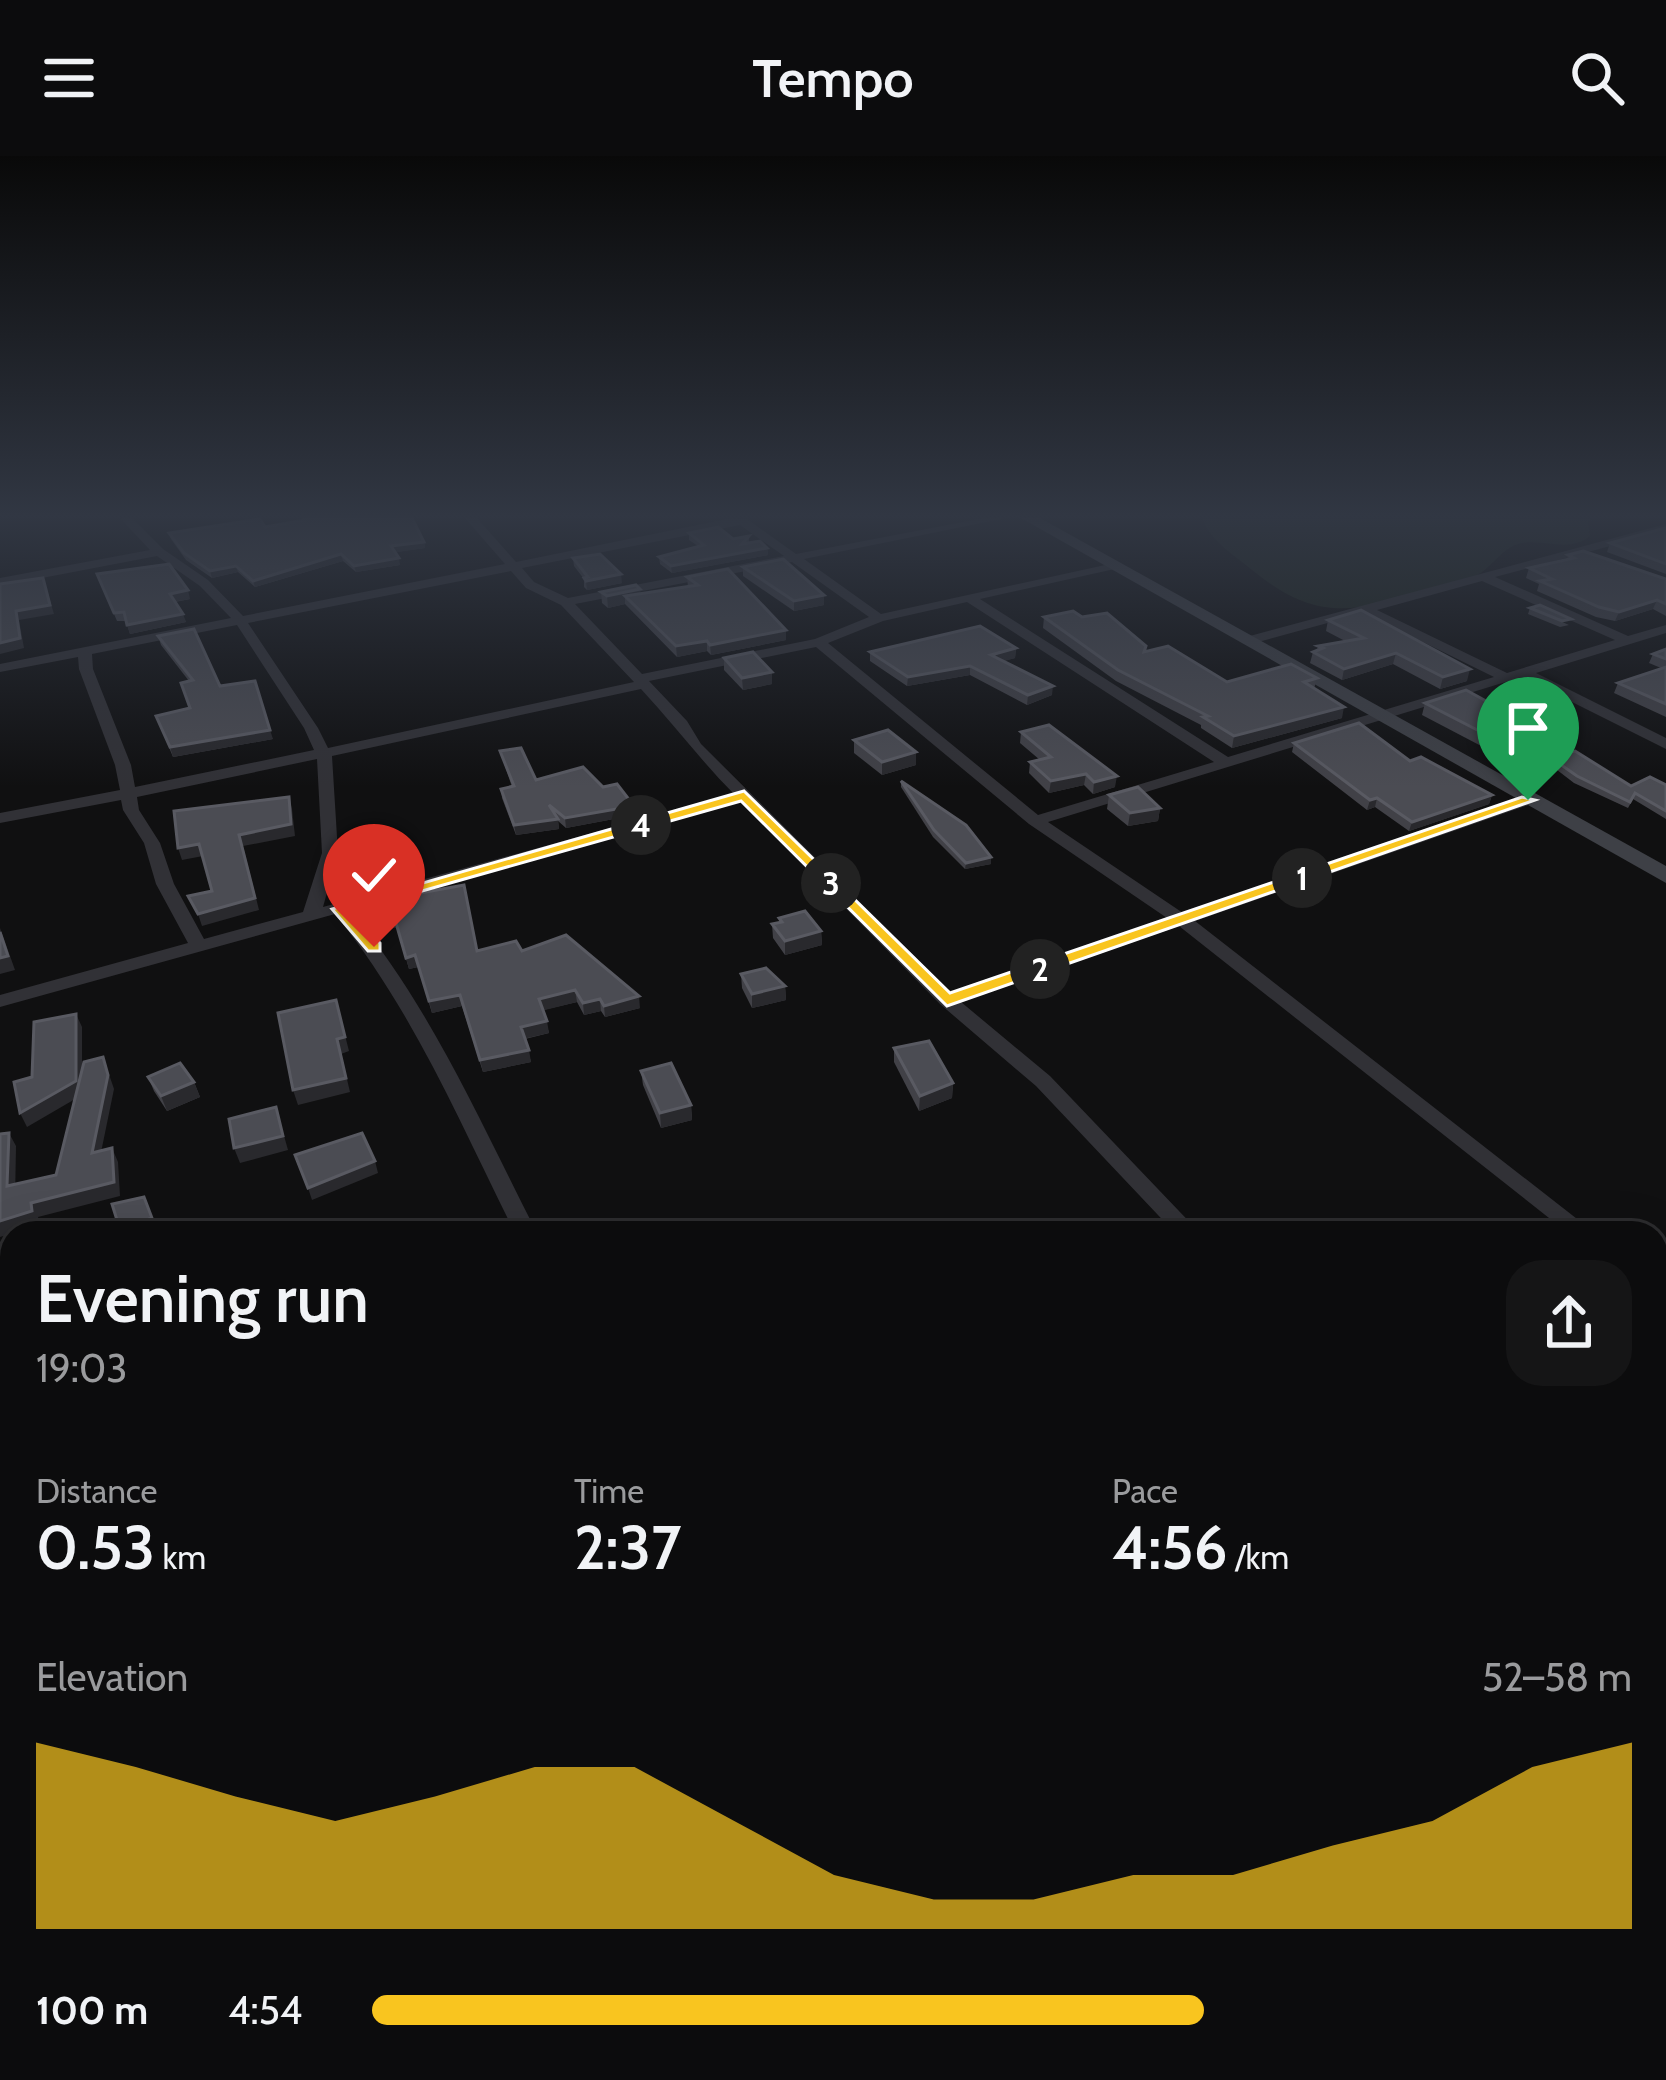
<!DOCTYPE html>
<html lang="en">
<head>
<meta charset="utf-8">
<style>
	:root { --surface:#0c0c0d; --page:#151516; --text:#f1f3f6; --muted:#9a9b9d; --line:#2c2c2e; --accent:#f9c51f }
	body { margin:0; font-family:Cabin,sans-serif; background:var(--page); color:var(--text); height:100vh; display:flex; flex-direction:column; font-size:45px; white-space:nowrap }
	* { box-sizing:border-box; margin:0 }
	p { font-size:39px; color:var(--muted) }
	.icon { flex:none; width:66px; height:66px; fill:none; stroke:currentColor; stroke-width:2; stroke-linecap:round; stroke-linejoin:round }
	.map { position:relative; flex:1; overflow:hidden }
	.side { position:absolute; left:0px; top:1065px; width:1668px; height:861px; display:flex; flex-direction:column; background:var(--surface); border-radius:36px 36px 0 0; box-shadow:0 12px 48px #0002,0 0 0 3px var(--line) }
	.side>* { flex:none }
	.pin { position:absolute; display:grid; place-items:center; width:102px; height:102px; color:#fff; margin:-123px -51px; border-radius:50% 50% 50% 0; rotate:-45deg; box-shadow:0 0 12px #0007 }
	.pin .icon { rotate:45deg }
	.km { position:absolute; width:60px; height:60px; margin:-30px; border-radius:50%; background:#222; color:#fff; font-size:33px; line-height:60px; text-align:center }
	.round { display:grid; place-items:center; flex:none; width:126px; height:126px; border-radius:36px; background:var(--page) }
	.overview { display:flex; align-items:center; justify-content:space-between; height:204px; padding:0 36px }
	h1 { font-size:66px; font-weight:600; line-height:90px }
	.stats { display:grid; grid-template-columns:repeat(3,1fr); gap:18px; height:204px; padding:12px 36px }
	.stats div { display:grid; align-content:center }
	.stats b { font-size:60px; font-weight:600 }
	.stats small { font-size:33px; font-weight:400 }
	.stats p { font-size:33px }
	.chart { height:336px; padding:24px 36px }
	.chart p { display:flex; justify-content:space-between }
	.chart svg { width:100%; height:216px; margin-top:12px; fill:var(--accent); opacity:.7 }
	ul { padding:0 36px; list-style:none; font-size:39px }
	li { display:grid; grid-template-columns:192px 144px 1fr; align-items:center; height:90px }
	li i { height:30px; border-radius:15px; background:var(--accent) }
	header { display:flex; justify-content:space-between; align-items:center; height:156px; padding:0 36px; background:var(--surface); font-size:54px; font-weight:600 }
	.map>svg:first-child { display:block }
	.green { fill:#1c241d }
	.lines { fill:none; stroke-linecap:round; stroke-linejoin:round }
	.street { fill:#313136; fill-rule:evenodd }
	.secondary { fill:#3e4046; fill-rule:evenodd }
	.wall { fill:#414147 }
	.shaded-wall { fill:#29292d }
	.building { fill:#4b4c53; stroke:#595a62; stroke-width:3 }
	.route { fill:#f9c51f; stroke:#fff; stroke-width:3 }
</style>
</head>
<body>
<header><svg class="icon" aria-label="menu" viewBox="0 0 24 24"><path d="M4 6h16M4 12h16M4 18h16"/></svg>Tempo<svg class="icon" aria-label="search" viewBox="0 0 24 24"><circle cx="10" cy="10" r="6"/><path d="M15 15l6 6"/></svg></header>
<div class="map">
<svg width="1666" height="1924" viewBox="0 0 1666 1924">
	<rect width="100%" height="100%" fill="#101011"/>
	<path class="green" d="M1202,362H1594L1588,365L1590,380C1566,400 1536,377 1511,391C1499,398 1489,413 1476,420C1460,428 1439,431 1423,436C1349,458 1314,464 1252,414C1233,398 1210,385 1202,362Z"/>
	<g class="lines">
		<g class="street">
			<path d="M120,362H132L163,393L208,424L243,460L505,408L465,362H477L516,406L732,362L747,363L796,398L984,362H1006L804,403L881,458L1119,406V412L980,443L1228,601L1494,521L1364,457L1251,488L1246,487V481L1666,368V375L1495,421L1628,480L1666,469V477L1536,517L1666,582V593L1522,521L1048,666L1183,757L1522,641H1534V647L1195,765L1595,1077H1568L1179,770L961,846L1050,920L1200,1077H1175L1036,930L940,848L741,646L350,754C431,851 480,966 537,1077H515C460,967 413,854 335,758L0,851V839L188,787L156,728L144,687L123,654L121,644L0,667V657L120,634L115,609L79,513L78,501L0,516V508L231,462L200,430L157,400L0,430V422L150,394ZM740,369L784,400L568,442L534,426L522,412ZM792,406L869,461L815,483L642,518L575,448ZM511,415L526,432L561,449L634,526L328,592L318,572L248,467ZM1482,425L1615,484L1507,517L1377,454ZM967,446L1214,606L1038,659L828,487L883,465ZM237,469L304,572L314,594L135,631L131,609L93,513L92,498ZM816,491L1029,668L1167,762L950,836L701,588L687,565L649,525ZM641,533C673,567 700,604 734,638L323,751L338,697L332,600ZM317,603L322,697L303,756L204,783L174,728L160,687L139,654L137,641Z"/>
			<polygon points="1656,1124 1666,1128 1666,1150 1656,1146"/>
			<polygon points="0,1195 12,1200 12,1221 0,1216"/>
			<polygon points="1666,1244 1666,1268 1656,1272 1656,1247"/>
			<polygon points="1656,1523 1666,1526 1666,1562 1656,1558"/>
			<polygon points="33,1914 88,1914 84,1924 29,1924"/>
			<polygon points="158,1914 194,1914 193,1924 157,1924"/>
			<polygon points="907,1914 943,1914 947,1924 911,1924"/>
			<polygon points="1011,1914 1070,1914 1066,1924 1007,1924"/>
		</g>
		<polygon class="secondary" points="1021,362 1040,362 1666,710 1666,727"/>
	</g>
	<g class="wall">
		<polygon points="303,362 424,386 425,392 395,396 400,409 356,416 343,405 255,431 238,416 212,422 186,404 171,383 169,377 265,371 304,365"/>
		<polygon points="1666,372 1666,418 1607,396 1610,387"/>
		<polygon points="689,377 733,383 749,380 749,387 767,392 768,399 672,417 660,408 659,401 698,390 689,384"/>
		<polygon points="1568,399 1666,423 1666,460 1653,453 1615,465 1596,461 1537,435 1539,428 1526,422 1529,412 1567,404"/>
		<polygon points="573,402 622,427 587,434 584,431 584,423 574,410"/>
		<polygon points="743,411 824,439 824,449 794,455 743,420"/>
		<polygon points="97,418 190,443 175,446 186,466 130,478 126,465 117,465"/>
		<polygon points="687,421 786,484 711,499 707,495 677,501 625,448 608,452 602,447 601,436 641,438 688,431"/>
		<polygon points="1530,452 1569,469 1560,471 1528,458"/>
		<polygon points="1044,461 1227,526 1317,522 1314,533 1342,562 1232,592 1201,572 1201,569 1116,525 1043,472"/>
		<polygon points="1328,464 1467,525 1440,533 1393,508 1342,524 1310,507 1313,496 1317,494 1318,490 1345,485 1326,475"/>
		<polygon points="158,480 220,530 273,583 173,601 156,560 190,553 189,525 161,489"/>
		<polygon points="1016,492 1015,502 1003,505 1052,539 1027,549 970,519 907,530 870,505 870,496"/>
		<polygon points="1666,493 1666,561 1614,537 1618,527 1661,512 1649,507 1653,498"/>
		<polygon points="724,502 772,528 743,534 724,514"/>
		<polygon points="1425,547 1506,562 1527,574 1523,586 1485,592 1422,559"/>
		<polygon points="1021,576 1115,631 1093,638 1084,629 1049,637 1029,617 1030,606 1040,604 1020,587"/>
		<polygon points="854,584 916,596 916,609 882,619 854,597"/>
		<polygon points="1294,587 1410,605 1492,639 1489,648 1409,675 1375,651 1367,654 1292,596"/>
		<polygon points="500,595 536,624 603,631 634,650 635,659 566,672 558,665 559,673 516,679 502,642 501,633 512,631"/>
		<polygon points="1550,601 1631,630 1666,629 1666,663 1633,643 1628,652 1574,627 1548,607"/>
		<polygon points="901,625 991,708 965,713 933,681 901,631"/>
		<polygon points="1109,639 1160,652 1158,665 1128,670 1107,653"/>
		<polygon points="380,738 415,738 477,795 522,795 640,852 605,861 601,855 584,859 577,846 543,854 549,877 525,883 531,906 483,916 462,850 432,857 418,811 409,813 397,771 390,773"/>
		<polygon points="779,762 821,775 822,789 785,799 773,782 772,768 779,766"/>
		<polygon points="741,818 785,830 786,844 752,852 742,832"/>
		<polygon points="894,892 953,927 952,942 919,955 894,906"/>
		<polygon points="641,915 691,949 692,964 661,972 643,929"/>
		<polygon points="148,921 194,926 200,941 167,955 154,935"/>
		<polygon points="1286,1914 1311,1914 1297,1924 1293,1924"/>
		<polygon points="1426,1914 1594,1914 1601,1924 1435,1924"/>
	</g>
	<g class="shaded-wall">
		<polygon points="424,386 425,392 392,397 391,390"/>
		<polygon points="767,392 768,399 672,417 671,410"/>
		<polygon points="341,398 343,405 255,431 253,425"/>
		<polygon points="399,402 400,409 356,416 354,410"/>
		<polygon points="236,410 238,416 212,422 210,415"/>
		<polygon points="621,418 622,427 587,434 586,425"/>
		<polygon points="43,422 54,458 19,464 24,492 0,498 0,487 16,455"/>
		<polygon points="640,433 641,445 625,440 625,448 608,452 607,440"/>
		<polygon points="188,434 190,443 172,446 170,438"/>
		<polygon points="824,439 824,449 794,455 794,445"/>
		<polygon points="1657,444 1653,453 1615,465 1619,456"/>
		<polygon points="183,458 186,466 130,478 127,469"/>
		<polygon points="786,474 786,484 711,499 710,489"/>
		<polygon points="707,485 707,495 677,501 676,490"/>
		<polygon points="1016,492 1015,502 991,509 991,499"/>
		<polygon points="1396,497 1393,508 1342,524 1344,513"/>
		<polygon points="970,510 970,519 907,530 908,521"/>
		<polygon points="1470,513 1467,525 1440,533 1443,521"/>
		<polygon points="772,516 772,528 743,534 742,522"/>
		<polygon points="1053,530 1052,539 1027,549 1028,539"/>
		<polygon points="1344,551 1342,562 1232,592 1234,580"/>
		<polygon points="270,574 273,583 173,601 170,591"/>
		<polygon points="1527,574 1523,586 1485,592 1489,580"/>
		<polygon points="916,596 916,609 882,619 882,606"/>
		<polygon points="1086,618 1084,629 1049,637 1051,625"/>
		<polygon points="1117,620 1115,631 1093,638 1094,626"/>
		<polygon points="1492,639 1489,648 1409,675 1412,666"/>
		<polygon points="289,641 292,653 295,680 243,690 259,754 202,770 198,758 255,742 239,679"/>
		<polygon points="1377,642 1375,651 1367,654 1370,644"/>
		<polygon points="634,650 635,659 566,672 565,662"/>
		<polygon points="1160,652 1158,665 1128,670 1130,657"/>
		<polygon points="558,663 559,673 516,679 514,669"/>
		<polygon points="199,688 203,700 182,704 178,692"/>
		<polygon points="991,701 991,708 965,713 966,707"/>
		<polygon points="394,760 397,771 390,773 388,761"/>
		<polygon points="0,772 15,814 0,818"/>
		<polygon points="821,775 822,789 785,799 785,785"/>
		<polygon points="415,799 418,811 409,813 406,802"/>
		<polygon points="785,830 786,844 752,852 752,838"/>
		<polygon points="575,834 577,846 541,855 539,843"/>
		<polygon points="460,839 462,850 432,857 429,845"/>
		<polygon points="639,840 640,852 605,861 604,850"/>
		<polygon points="600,843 601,855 584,859 583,847"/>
		<polygon points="336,844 349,895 341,898 350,936 298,949 293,934 337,883"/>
		<polygon points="76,858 82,871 82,939 27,971 20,957"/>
		<polygon points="547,865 549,877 523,883 521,871"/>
		<polygon points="529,894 531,906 483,916 480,904"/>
		<polygon points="103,901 114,933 98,1011 92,997"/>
		<polygon points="194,926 200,941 167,955 161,940"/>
		<polygon points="953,927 952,942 919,955 920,940"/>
		<polygon points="691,949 692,964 661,972 660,957"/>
		<polygon points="276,951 288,994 240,1007 234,992"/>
		<polygon points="9,977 16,990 15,1044 7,1030"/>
		<polygon points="112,992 118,1006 120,1040 38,1061 40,1069 0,1081 0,1065"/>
		<polygon points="375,1005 378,1017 312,1044 308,1032"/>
		<polygon points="144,1041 155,1070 139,1076 136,1068"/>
	</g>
	<g class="building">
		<polygon points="304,362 412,362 424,386 391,390 399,402 354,410 341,398 253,425 236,410 210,415 184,397 169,377 260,363 265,371 305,364"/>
		<polygon points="718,371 733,383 749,380 742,388 760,385 767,392 671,410 659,401 704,389 689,377"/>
		<polygon points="1665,372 1666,408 1610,387"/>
		<polygon points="1583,395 1666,423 1666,448 1657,444 1619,456 1599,451 1540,425 1552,423 1529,412 1574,402 1568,399"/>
		<polygon points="600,398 621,418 586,425 584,422 588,421 573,402"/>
		<polygon points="783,403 824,439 794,445 743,411"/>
		<polygon points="169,408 188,434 170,438 183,458 127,469 124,456 114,457 97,418"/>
		<polygon points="728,413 786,474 710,489 707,485 676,490 625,440 698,429 687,421"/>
		<polygon points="43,422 50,449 16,455 20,482 0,487 0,428"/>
		<polygon points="636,429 640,433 607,440 601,436"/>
		<polygon points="1540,449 1571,463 1562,465 1530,452"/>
		<polygon points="1361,454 1470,513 1443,521 1396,497 1344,513 1313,496 1323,492 1318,490 1364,482 1328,464"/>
		<polygon points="1073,455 1082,461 1107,457 1146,490 1144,496 1168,490 1227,526 1291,508 1317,522 1304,526 1344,551 1234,580 1203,561 1208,560 1118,514 1044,461"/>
		<polygon points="980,470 1016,492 991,499 1053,530 1028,539 970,510 908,521 870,496"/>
		<polygon points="194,473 220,530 255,525 270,574 170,591 156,560 190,552 181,527 193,524 158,480"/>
		<polygon points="1666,493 1666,503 1653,498"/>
		<polygon points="753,496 772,516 742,522 724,502"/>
		<polygon points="1666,511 1666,548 1618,527"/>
		<polygon points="1466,534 1508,557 1501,559 1527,574 1489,580 1425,547"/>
		<polygon points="1359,567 1410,605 1421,601 1492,639 1412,666 1377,642 1370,644 1294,587"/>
		<polygon points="1049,569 1117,620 1094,626 1086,618 1051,625 1030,606 1051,601 1021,576"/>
		<polygon points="888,574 916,596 882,606 854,584"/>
		<polygon points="521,592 536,624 583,611 603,631 617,628 634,650 565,662 549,649 558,663 514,669 501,633 514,630 500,595"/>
		<polygon points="1575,595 1631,630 1650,621 1666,629 1666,655 1635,637 1630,646 1577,620 1550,601"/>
		<polygon points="901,625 966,669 991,701 966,707 934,674"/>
		<polygon points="1138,631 1160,652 1130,657 1109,639"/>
		<polygon points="289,641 291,668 239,679 255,742 198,758 188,740 212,735 199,688 178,692 174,655"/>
		<polygon points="464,729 477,795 516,785 522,795 566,779 639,840 604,850 600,843 583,847 575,834 539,843 547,865 521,871 529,894 480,904 460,839 429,845 415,799 406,802 394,760 388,761 380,738 414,731 415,738"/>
		<polygon points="805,755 821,775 785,785 772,768 782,766 779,762"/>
		<polygon points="0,776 8,800 0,802"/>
		<polygon points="766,812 785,830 752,838 741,818"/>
		<polygon points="336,844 345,881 337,883 346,922 293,934 278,857"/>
		<polygon points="76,858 76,925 20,957 14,926 32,921 34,866"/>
		<polygon points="929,885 953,927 920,940 894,892"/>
		<polygon points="103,901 108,919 92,997 112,992 114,1026 31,1047 32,1055 0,1065 0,978 9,977 7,1030 56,1019 84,906"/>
		<polygon points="180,907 194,926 161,940 148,921"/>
		<polygon points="671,907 691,949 660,957 641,915"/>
		<polygon points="276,951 283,980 234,992 229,963"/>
		<polygon points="362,977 375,1005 308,1032 295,999"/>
		<polygon points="144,1041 152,1062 136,1068 140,1077 121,1077 112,1048"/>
		<polygon points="373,1914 382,1914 385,1924 355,1924"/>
		<polygon points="1293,1914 1307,1914 1297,1921"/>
		<polygon points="1444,1914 1594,1914 1601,1924 1505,1924 1500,1917 1492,1924 1453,1924"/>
	</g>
	<linearGradient id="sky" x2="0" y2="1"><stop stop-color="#090909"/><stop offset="0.57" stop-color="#313743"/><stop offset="1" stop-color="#313743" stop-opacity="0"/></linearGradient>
	<rect width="1666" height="631" fill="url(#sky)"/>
	<polygon class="route" points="744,635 950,837 1522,641 1535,644 947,850 741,645 351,755 380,787 380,795 368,795 332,753"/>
</svg>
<div class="pin" style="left:1528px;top:644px;background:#1e9e55"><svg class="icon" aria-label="arrive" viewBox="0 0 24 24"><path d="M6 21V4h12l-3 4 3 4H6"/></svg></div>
<div class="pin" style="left:374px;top:791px;background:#d93025"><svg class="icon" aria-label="check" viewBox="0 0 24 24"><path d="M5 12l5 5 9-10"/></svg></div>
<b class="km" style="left:1302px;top:722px">1</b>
<b class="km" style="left:1040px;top:813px">2</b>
<b class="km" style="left:831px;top:727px">3</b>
<b class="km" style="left:641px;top:669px">4</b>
<section class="side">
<div class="overview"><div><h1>Evening run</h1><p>19:03</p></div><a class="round"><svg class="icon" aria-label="share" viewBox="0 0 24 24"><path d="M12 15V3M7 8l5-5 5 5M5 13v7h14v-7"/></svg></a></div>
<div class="stats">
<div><p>Distance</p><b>0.53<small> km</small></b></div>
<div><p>Time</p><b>2:37</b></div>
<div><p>Pace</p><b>4:56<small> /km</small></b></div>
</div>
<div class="chart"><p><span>Elevation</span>52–58 m</p>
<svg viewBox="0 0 160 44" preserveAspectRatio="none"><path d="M0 44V6L10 11L20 17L30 22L40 17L50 11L60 11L70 22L80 33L90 38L100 38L110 33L120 33L130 27L140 22L150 11L160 6V44z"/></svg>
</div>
<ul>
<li><b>100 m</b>4:54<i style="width:66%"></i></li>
</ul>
</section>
</div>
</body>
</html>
